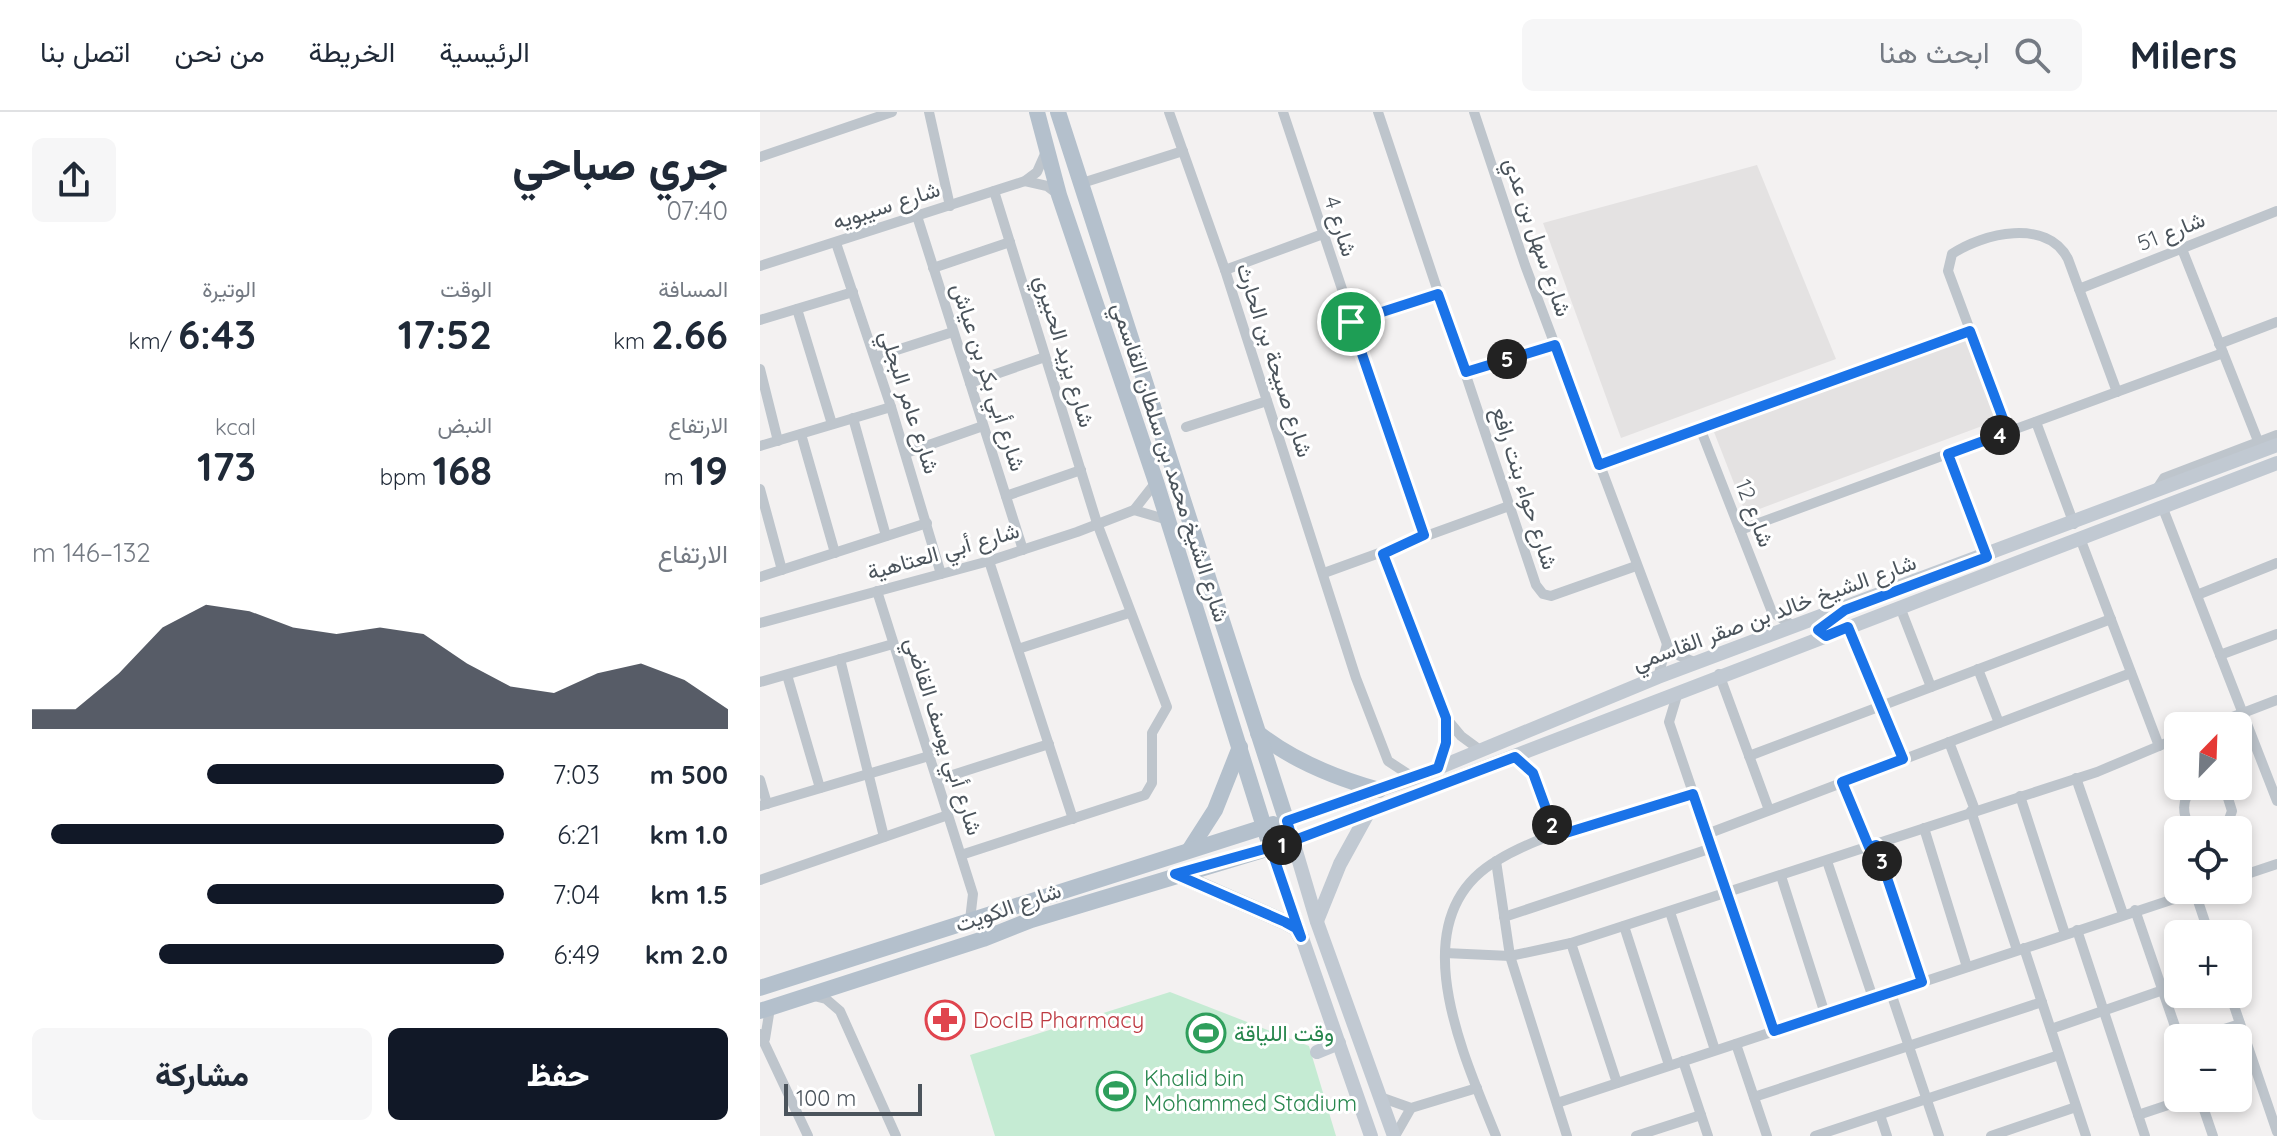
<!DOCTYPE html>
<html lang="ar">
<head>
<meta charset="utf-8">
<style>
	:root { --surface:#fff; --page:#f6f6f7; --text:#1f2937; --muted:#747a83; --line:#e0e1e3; --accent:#111827 }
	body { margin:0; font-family:Quicksand,Vazirmatn,sans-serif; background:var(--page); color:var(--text); direction:rtl; height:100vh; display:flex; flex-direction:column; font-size:30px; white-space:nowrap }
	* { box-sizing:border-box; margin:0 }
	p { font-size:26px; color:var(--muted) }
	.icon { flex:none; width:44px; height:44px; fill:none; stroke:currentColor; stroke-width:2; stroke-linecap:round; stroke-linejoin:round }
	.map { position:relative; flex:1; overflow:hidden; direction:ltr }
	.side { display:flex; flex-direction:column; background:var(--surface); width:760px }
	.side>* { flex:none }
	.needle { width:52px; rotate:23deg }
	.controls { position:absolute; left:1404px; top:600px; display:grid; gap:16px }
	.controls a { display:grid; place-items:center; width:88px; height:88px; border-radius:12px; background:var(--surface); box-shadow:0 4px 12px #0003; font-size:40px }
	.scale { position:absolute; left:24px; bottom:20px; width:138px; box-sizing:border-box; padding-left:8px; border:4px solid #4b545c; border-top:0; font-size:22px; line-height:28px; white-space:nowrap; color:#4b545c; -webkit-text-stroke:6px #fff; paint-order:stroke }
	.pin { position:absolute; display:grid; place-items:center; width:68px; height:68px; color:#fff; margin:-34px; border:4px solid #fff; border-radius:50%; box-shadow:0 2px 8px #0007 }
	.km { position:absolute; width:40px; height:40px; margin:-20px; border-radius:50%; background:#222; color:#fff; font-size:22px; line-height:40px; text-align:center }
	.round { display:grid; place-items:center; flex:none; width:84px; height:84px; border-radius:12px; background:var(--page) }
	.head { display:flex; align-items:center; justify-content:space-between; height:136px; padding:0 32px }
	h1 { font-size:44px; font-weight:800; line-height:60px }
	.stats { display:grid; grid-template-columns:repeat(3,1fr); gap:12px; height:136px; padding:8px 32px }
	.stats div { display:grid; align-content:center }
	.stats b { font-size:40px; font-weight:800 }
	.stats small { font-size:22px; font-weight:400 }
	.stats p { font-size:22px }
	.chart { height:224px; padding:16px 32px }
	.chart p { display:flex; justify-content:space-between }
	.chart svg { width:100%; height:144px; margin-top:8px; fill:var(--accent); opacity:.7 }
	.button { display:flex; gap:16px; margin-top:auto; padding:16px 32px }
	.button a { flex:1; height:92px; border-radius:12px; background:var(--accent); color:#fff; font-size:32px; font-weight:800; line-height:92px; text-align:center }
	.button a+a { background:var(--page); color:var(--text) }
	ul { padding:0 32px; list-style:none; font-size:26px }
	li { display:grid; grid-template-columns:128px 96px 1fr; align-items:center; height:60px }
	li i { height:20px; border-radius:10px; background:var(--accent) }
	header { display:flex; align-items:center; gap:48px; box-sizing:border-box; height:112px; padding:0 40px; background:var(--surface); border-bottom:2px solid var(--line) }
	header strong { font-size:38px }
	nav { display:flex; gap:44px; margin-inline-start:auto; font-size:28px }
	.search { width:560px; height:72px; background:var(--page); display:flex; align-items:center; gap:20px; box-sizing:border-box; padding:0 28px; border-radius:12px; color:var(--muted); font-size:30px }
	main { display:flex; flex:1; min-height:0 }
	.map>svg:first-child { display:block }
	.education { fill:#e4e2e2 }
	.green { fill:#c5ebd3 }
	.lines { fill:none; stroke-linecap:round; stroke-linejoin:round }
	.street { stroke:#bec5cc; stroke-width:10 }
	.secondary { stroke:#c1c9d2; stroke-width:14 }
	.primary { stroke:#b4c0cc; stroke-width:16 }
	.route-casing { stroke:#fff; stroke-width:16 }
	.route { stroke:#1a73e8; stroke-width:10 }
	.labels { text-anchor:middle; stroke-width:6; stroke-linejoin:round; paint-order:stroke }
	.street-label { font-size:22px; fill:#4b545c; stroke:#fff }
	.health-label { font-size:22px; fill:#be3a42; stroke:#fff; text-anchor:start }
	.leisure-label { font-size:22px; fill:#27864d; stroke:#fff; text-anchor:start }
</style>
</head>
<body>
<header>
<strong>Milers</strong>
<div class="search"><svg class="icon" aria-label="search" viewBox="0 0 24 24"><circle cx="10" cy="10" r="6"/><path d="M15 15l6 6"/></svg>ابحث هنا</div>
<nav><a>الرئيسية</a><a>الخريطة</a><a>من نحن</a><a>اتصل بنا</a></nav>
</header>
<main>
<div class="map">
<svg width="1517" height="1024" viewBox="0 0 1517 1024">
	<rect width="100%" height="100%" fill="#f3f1f1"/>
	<g class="education">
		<polygon points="997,53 1076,247 861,326 783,111"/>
		<polygon points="1207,224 1241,307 986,402 954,320"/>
	</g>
	<polygon class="green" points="410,880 549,934 576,1024 235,1024 210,943"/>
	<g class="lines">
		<g class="street">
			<polyline points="169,0 190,94"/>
			<polyline points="409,0 465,158 596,566 628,649 654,666"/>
			<polyline points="523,0 664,423"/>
			<polyline points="618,0 776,473 783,482 791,484 876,454"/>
			<polyline points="714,0 765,153 907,532 920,544 937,551"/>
			<polyline points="0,45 132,0"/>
			<polyline points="265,69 287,74 299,83"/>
			<polyline points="319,72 423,39"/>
			<polyline points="157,104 263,438"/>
			<polyline points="76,131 131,295 181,462"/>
			<polyline points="1422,137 1502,339"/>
			<polyline points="0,154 265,69 277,60 285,42"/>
			<polyline points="173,156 250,130"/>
			<polyline points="465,158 563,122"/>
			<polyline points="1319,177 1517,99"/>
			<polyline points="37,197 72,312"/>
			<polyline points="0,208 93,180"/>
			<polyline points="591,210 678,182"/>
			<polyline points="1459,232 1517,210"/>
			<polyline points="115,245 193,220"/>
			<polyline points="0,257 18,329"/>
			<polyline points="706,260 795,233"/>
			<polyline points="210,271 285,245"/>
			<polyline points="93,306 126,424"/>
			<polyline points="1276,310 1314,412"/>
			<polyline points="426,315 507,289"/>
			<polyline points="940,316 1012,500 1035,515"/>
			<path d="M1248,320L1188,159L1192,142C1223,121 1287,106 1308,147L1357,280"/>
			<polyline points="41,322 75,441"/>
			<polyline points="0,334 131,295"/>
			<polyline points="146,341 223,314"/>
			<polyline points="1188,342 1227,445"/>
			<polyline points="839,353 1210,219"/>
			<polyline points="0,377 22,458"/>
			<polyline points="1395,380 1404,366 1517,323"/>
			<polyline points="246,384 321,358"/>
			<polyline points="1402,394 1517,689"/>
			<polyline points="374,398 408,408"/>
			<polyline points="980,418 1463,241"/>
			<polyline points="1320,426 1399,634"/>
			<polyline points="623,442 686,606 701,624 720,638"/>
			<polyline points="229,449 313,707"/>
			<polyline points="564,461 749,394"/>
			<polyline points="0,465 167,411"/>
			<polyline points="117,479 213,782 210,808"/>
			<polyline points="1437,483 1517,451"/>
			<polyline points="1140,495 1171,575"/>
			<polyline points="0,511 229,449 317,420 374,398 396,370"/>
			<polyline points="1088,515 1143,647"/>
			<polyline points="258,537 369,501"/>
			<polyline points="1460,543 1517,522"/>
			<polyline points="80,547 124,725"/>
			<polyline points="1218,557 1239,611"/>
			<polyline points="959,562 1009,698"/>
			<polyline points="27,563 60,676"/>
			<polyline points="898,565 907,532"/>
			<polyline points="0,570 133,532"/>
			<polyline points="918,580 909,610 1014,919"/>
			<polyline points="1449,614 1517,588"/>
			<polyline points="1189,630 1215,698"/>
			<polyline points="989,644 1351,507"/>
			<polyline points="755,645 773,661 796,724"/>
			<polyline points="678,656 686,631 686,608"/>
			<polyline points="1316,666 1363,802"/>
			<polyline points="0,668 7,692"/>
			<polyline points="177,668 289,632"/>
			<polyline points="1082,670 1109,735"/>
			<polyline points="1458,674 1467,683 1472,699 1465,718"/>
			<polyline points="1260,684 1305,822"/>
			<polyline points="0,694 169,644"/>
			<polyline points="1211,699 1257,838"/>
			<polyline points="1164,716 1207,855"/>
			<path d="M1431,718C1422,702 1421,689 1433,674"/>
			<polyline points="947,722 1371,561"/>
			<polyline points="1116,733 1162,870"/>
			<polyline points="201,743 385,683 392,671 392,621 407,595 337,411 234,79"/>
			<polyline points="736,749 750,844 807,1024"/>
			<polyline points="1067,749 1113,886"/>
			<polyline points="1021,764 1065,902"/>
			<polyline points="1478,765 1517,752"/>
			<polyline points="0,768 188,703"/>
			<polyline points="1435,780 1449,822"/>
			<polyline points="1375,798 1419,926"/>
			<polyline points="910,800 955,938"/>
			<polyline points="744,805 952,736"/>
			<polyline points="864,814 909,953"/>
			<polyline points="1317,818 1385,1024"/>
			<polyline points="811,831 857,971"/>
			<polyline points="1264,836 1326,1024"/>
			<polyline points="685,841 750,844 811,831 1337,660 1418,626"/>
			<polyline points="1131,881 1179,1024"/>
			<polyline points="1470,882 1517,1020"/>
			<polyline points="54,884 66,887 80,899 136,1024"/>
			<polyline points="1291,917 1403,878"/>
			<polyline points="0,922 48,1024"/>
			<polyline points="1436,926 1480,912"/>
			<polyline points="5,927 10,896"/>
			<polyline points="976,932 1007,1024"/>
			<polyline points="923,949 948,1024"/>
			<polyline points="620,985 651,996 717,976"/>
			<polyline points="994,985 1282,890"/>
			<polyline points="1440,986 1453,1024"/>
			<polyline points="797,991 1441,778"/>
			<polyline points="1120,1003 1127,1024"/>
			<polyline points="1378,1003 1429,986"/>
			<polyline points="635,1024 651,996"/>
			<path d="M736,1024C704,944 638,805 738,748C793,715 871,701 933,682"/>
			<polyline points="876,1024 941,1003"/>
			<polyline points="1055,1024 1299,943"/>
			<polyline points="1231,1024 1316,995"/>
		</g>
		<g class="secondary">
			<polyline points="527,709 654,666 898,565 1517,333"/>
			<polyline points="511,737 611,1024"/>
			<polyline points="557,809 580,752 607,703"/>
			<polyline points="557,940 579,931"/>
			<polyline points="634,1024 557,810 533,729 1517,351"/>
		</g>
		<g class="primary">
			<polyline points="277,0 299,83 396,370 511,737"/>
			<path d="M498,621C533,649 576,666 619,678"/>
			<polyline points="430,737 455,698 480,635"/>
			<polyline points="416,762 525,810 536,816 541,825"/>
			<polyline points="0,876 513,712"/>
			<polyline points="0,899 223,827 271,808 533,729 298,0"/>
		</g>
	</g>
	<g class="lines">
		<defs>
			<polyline id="route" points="591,210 664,423 623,442 686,606 686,631 678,656 527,709 533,729 415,762 525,810 536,816 541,825 511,737 755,645 773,661 796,724 933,682 1014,919 1162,870 1116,733 1109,735 1082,670 1143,647 1088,515 1066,524 1058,518 1085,498 1227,445 1188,342 1248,320 1210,219 839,353 795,233 706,260 678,182 591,210"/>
		</defs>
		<use href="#route" class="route-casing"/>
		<use href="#route" class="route"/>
	</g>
	<defs>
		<symbol id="pharmacy-ring" viewBox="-11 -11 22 22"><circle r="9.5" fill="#fff" stroke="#e0444e" stroke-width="1.5"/><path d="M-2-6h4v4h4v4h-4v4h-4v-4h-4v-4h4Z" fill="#e0444e"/></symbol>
		<symbol id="stadium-ring" viewBox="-11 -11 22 22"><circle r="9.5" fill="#fff" stroke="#2e9e5b" stroke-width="1.5"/><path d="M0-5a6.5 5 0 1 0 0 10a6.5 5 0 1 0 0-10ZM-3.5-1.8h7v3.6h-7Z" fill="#2e9e5b"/></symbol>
	</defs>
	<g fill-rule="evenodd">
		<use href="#pharmacy-ring" x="163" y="886" width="44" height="44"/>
		<use href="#stadium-ring" x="424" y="899" width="44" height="44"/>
		<use href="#stadium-ring" x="334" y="957" width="44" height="44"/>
	</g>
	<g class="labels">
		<g class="street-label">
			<text transform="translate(126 93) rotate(-18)" y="8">شارع سيبويه</text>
			<text transform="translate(581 114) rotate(72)" y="8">شارع 4</text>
			<text transform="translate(1411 119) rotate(-22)" y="8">شارع 51</text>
			<text transform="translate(778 125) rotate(71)" y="8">شارع سهل بن عدي</text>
			<text transform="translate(305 239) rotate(73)" y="8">شارع يزيد الحبيري</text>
			<text transform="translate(515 248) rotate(72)" y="8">شارع صبيحة بن الحارث</text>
			<text transform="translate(229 265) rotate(72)" y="8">شارع أبي بكر بن عياش</text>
			<text transform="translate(150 290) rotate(72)" y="8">شارع عامر البجلي</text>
			<text transform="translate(411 350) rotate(72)" y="8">شارع الشيخ محمد بن سلطان القاسمي</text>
			<text transform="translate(765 376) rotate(72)" y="8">شارع حواء بنت رافع</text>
			<text transform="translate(995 401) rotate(69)" y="8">شارع 12</text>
			<text transform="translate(183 439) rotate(-16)" y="8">شارع أبي العتاهية</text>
			<text transform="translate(1014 500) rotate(-20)" y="8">شارع الشيخ خالد بن صقر القاسمي</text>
			<text transform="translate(184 624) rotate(72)" y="8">شارع أبي يوسف القاضي</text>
			<text transform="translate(248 795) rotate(-19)" y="8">شارع الكويت</text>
		</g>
		<g class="health-label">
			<text x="213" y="916">DocIB Pharmacy</text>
		</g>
		<g class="leisure-label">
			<text x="474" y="929">وقت اللياقة</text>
			<text x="384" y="974">Khalid bin<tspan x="384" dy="25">Mohammed Stadium</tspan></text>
		</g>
	</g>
</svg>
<div class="controls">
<a><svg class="needle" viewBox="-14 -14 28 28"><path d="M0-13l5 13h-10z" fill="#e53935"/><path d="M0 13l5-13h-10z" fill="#747a83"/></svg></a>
<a><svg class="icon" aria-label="locate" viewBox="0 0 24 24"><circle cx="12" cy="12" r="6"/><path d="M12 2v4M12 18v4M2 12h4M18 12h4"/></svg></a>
<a>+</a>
<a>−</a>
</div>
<div class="scale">100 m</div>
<div class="pin" style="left:591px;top:210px;background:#1e9e55"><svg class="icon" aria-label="arrive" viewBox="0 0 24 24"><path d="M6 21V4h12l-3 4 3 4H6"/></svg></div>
<b class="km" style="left:522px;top:733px">1</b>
<b class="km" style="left:792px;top:713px">2</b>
<b class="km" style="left:1122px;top:749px">3</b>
<b class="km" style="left:1240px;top:323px">4</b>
<b class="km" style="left:747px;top:247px">5</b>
</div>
<section class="side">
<div class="head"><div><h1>جري صباحي</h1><p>07:40</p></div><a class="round"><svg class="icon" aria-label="share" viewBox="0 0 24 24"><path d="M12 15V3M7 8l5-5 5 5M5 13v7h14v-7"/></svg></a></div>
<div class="stats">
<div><p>المسافة</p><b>2.66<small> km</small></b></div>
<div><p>الوقت</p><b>17:52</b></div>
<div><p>الوتيرة</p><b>6:43<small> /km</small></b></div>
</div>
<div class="stats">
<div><p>الارتفاع</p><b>19<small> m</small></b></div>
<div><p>النبض</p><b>168<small> bpm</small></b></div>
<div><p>kcal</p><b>173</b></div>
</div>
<div class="chart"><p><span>الارتفاع</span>132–146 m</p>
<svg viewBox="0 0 160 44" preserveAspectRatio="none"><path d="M0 44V38L10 38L20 27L30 13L40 6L50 8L60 13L70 15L80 13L90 15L100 24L110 31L120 33L130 27L140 24L150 29L160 38V44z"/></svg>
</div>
<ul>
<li><b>500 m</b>7:03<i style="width:63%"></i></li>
<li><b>1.0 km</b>6:21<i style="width:96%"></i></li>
<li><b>1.5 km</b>7:04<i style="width:63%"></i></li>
<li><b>2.0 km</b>6:49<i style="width:73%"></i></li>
</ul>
<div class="button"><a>حفظ</a><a>مشاركة</a></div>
</section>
</main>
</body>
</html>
